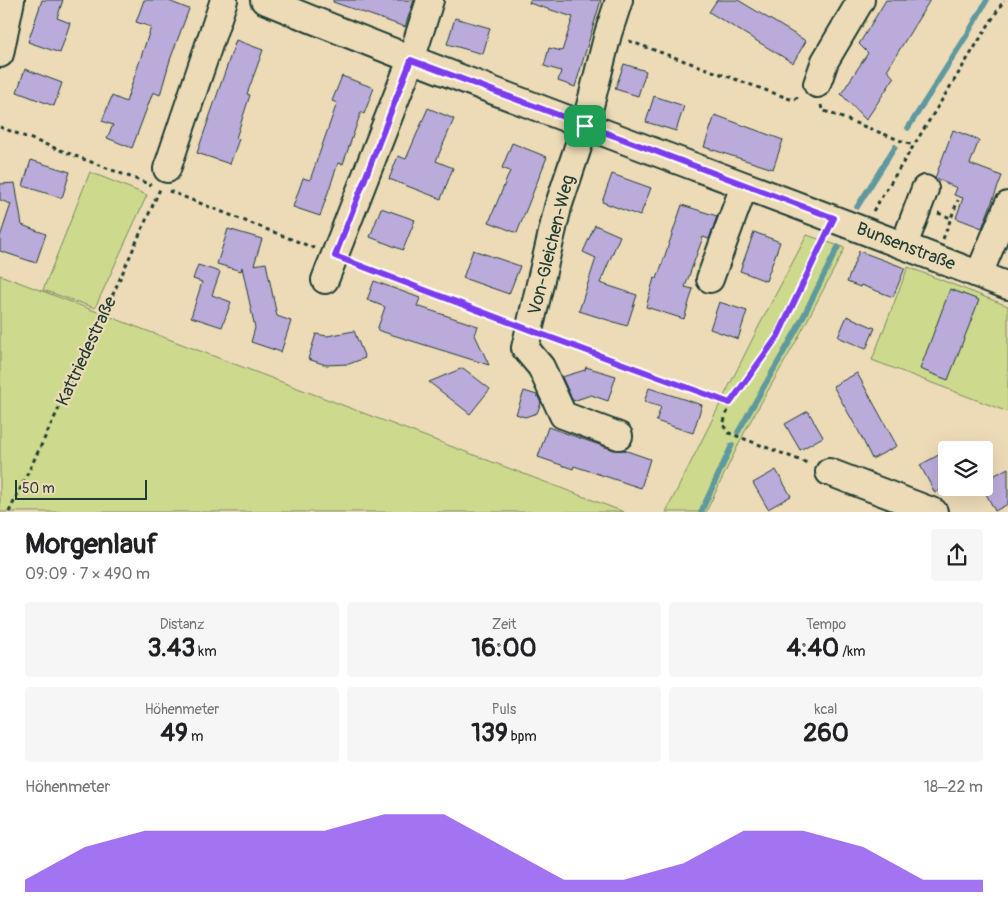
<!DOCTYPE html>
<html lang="de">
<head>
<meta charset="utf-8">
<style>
	:root { --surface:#fff; --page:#f6f6f6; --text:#202124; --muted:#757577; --accent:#7c3aed }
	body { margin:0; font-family:Pangolin,sans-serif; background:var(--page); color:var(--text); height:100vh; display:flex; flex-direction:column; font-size:19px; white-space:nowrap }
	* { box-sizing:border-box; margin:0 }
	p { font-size:16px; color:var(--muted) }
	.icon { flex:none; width:28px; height:28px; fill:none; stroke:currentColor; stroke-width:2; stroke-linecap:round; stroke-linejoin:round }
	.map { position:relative; height:512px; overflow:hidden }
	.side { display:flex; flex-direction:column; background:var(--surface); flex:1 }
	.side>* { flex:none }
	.controls { position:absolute; left:938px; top:441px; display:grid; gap:10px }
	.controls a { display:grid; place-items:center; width:55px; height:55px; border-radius:5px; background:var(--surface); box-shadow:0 5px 20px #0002; font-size:25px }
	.scale { position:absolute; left:15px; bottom:12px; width:132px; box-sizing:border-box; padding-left:5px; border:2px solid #1f3d34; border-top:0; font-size:14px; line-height:18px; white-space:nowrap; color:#1f3d34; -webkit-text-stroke:4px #eddbb8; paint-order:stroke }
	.pin { position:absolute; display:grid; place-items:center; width:42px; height:42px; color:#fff; margin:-21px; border-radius:10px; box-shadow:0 2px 8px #0006 }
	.round { display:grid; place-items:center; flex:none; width:52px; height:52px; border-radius:5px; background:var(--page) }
	.overview { display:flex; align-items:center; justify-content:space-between; height:85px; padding:0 25px }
	h1 { font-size:28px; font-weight:700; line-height:38px }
	.stats { display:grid; grid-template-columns:repeat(3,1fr); gap:8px; height:85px; padding:5px 25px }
	.stats div { display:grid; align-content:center; border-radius:5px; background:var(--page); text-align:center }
	.stats b { font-size:25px; font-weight:700 }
	.stats small { font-size:14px; font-weight:400 }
	.stats p { font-size:14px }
	.chart { height:140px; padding:10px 25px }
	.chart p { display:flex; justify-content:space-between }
	.chart svg { width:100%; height:90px; margin-top:5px; fill:var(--accent); opacity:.7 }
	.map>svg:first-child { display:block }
	.green { fill:#cdd98c; stroke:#768b60 }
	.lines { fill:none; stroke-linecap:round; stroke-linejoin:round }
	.stream { stroke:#5f99a0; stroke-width:5.5 }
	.building { fill:#baabdb; stroke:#1f3d34 }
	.minor-casing { stroke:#1f3d34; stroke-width:30 }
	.path { stroke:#1f3d34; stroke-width:3; stroke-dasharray:4 4; stroke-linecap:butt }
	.minor { stroke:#eddbb8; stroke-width:26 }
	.route-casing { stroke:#fff; stroke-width:10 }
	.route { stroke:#7c3aed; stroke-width:6 }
	.labels { text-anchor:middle; stroke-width:4.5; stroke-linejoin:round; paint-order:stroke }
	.street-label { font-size:18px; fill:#1f3d34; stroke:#eddbb8 }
</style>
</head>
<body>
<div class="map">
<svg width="1008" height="512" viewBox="0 0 1008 512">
	<rect width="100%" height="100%" fill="#eddbb8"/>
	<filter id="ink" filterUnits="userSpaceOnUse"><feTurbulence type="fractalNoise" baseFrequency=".02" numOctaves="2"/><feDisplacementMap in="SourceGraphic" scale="10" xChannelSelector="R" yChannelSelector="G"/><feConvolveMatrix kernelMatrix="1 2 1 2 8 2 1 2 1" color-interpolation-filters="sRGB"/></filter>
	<g filter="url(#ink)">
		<g class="green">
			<polygon points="90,172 147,195 95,308 43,290"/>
			<polygon points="807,235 845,248 797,340 746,429 706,512 666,512 759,326"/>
			<polygon points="908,267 1008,306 1008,412 872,360"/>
			<polygon points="0,275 624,512 0,512"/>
		</g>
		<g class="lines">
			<g class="stream">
				<polyline points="908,128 967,35 987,0"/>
				<polyline points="857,207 895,147"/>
				<polyline points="738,432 797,329 838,247"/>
				<polyline points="701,512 732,445"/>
			</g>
		</g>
		<g class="building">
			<polygon points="42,0 63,0 57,18 70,23 60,53 28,42"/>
			<polygon points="144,0 166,0 189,9 170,60 160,95 153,92 132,148 107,138 113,125 102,121 112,96 126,102 151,27 136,22"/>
			<polygon points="333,0 414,0 405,27 333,2"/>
			<polygon points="530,0 601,0 575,87 558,81 561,71 544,66 549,48 562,51 573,17 529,3"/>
			<polygon points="717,0 738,0 806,41 793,63 709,12"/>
			<polygon points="886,0 930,0 887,70 894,78 866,120 841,94 868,53 859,44"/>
			<polygon points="455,18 490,28 483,54 447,44"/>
			<polygon points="236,40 263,50 247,94 250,95 236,138 239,139 230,164 197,153"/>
			<polygon points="624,64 646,71 638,96 615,89"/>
			<polygon points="25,69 62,83 54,106 17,92"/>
			<polygon points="342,76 374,88 364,114 361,112 343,164 338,163 320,216 293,207 303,178 310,180 337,103 332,101"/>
			<polygon points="654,96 684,106 676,131 646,122"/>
			<polygon points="428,108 454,119 436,161 453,168 441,199 389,179 398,156 406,159"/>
			<polygon points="715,115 783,140 773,169 704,147"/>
			<polygon points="953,130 979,140 970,164 1002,176 982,228 956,218 963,198 954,195 957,188 935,178"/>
			<polygon points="512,143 547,157 517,233 489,222 510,171 502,168"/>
			<polygon points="31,160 70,172 62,198 23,186"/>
			<polygon points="612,174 651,188 640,216 602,202"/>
			<polygon points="15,183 22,225 46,234 36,263 0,251 0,237 11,204 0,200 0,184"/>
			<polygon points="682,205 717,216 709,239 703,237 685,287 693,289 684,319 646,307 654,278 657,279"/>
			<polygon points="381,208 415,220 403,250 370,237"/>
			<polygon points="595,225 620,236 600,283 637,295 627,326 579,311 596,258 583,252"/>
			<polygon points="228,229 262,239 254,265 266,263 277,316 291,321 281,352 251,342 255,328 242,267 241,271 217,264"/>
			<polygon points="754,232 780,242 766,281 740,271"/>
			<polygon points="473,250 520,266 509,294 463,278"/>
			<polygon points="859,251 905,268 893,297 861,285 860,287 847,282"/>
			<polygon points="198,265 220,272 212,295 231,302 222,327 191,317 202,282 193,279"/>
			<polygon points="374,281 420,298 417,306 478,326 475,335 489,365 377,330 385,307 367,300"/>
			<polygon points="950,289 979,300 948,380 920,369"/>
			<polygon points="719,302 747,311 738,339 710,329"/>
			<polygon points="847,316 875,328 866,349 838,337"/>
			<polygon points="354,331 365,358 349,364 326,365 308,359 316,334 327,336"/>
			<polygon points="586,367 616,376 608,401 591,395 573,401 562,377 585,370"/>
			<polygon points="463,368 490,389 470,414 429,382"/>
			<polygon points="857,373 897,446 872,459 859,432 833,386"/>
			<polygon points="649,388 702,405 693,433 656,421 661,407 644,402"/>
			<polygon points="524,391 537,395 541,403 537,413 525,417 516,414"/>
			<polygon points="808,411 823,437 800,450 785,424"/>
			<polygon points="548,427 614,450 624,450 650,459 641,488 574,466 573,469 538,457"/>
			<polygon points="946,451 946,487 935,493 920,465"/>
			<polygon points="1008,468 1008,504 995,511 984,490 984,481"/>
			<polygon points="776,470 791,496 768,509 753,483"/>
		</g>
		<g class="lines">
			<defs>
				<g id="minor">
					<path d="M264,0C510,101 760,189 1008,286"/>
					<polyline points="619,0 608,34 585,126 558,207 525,348 541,367 563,415 619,436"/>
					<polyline points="0,54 11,0"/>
					<polyline points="817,84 825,61 861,0"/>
					<polyline points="167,169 224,0"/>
					<polyline points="904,245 925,189"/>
					<polyline points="979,274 1008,205"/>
					<polyline points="710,279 744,186"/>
					<polyline points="325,280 411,60 430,0"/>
					<polyline points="829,472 934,512"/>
				</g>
			</defs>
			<use href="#minor" class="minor-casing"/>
			<g class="path">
				<polyline points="629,41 793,100 801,95"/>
				<polyline points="821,105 822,110 912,145"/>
				<polyline points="0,127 151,185"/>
				<polyline points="169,191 314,248"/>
				<polyline points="873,211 1004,0"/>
				<polyline points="938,213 951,218"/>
				<polyline points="943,239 958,200"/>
				<polyline points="353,263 510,323"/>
				<polyline points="549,338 730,403 778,336 824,238"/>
				<polyline points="730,403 723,425 729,433 810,464"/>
				<polyline points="9,512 101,321 160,189"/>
			</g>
			<use href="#minor" class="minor"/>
		</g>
	</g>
	<g class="lines" filter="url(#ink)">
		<defs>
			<polygon id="route" points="411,60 834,218 778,336 730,403 530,330 335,256"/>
		</defs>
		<use href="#route" class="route-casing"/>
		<use href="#route" class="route"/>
	</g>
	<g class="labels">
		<g class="street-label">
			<text transform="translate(551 245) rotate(-76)" y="6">Von-Gleichen-Weg</text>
			<text transform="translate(906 246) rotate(21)" y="6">Bunsenstraße</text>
			<text transform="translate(86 351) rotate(-65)" y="6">Kattriedestraße</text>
		</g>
	</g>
</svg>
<div class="controls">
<a><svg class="icon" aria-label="layers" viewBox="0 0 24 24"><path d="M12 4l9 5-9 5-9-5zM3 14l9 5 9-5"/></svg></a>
</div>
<div class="scale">50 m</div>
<div class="pin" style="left:585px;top:126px;background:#1e9e55"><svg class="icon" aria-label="arrive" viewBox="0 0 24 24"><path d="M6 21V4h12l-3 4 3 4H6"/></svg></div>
</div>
<section class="side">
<div class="overview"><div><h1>Morgenlauf</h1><p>09:09 · 7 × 490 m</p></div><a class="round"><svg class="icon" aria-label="share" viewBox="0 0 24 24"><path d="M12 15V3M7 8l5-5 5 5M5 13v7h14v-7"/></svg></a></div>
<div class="stats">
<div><p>Distanz</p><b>3.43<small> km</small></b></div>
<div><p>Zeit</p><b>16:00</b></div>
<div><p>Tempo</p><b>4:40<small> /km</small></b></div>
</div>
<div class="stats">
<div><p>Höhenmeter</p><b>49<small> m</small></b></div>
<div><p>Puls</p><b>139<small> bpm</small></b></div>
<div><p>kcal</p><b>260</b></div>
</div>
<div class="chart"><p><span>Höhenmeter</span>18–22 m</p>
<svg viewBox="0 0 160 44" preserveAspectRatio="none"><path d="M0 44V38L10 22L20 14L30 14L40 14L50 14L60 6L70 6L80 22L90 38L100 38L110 30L120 14L130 14L140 22L150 38L160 38V44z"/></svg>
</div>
</section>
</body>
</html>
